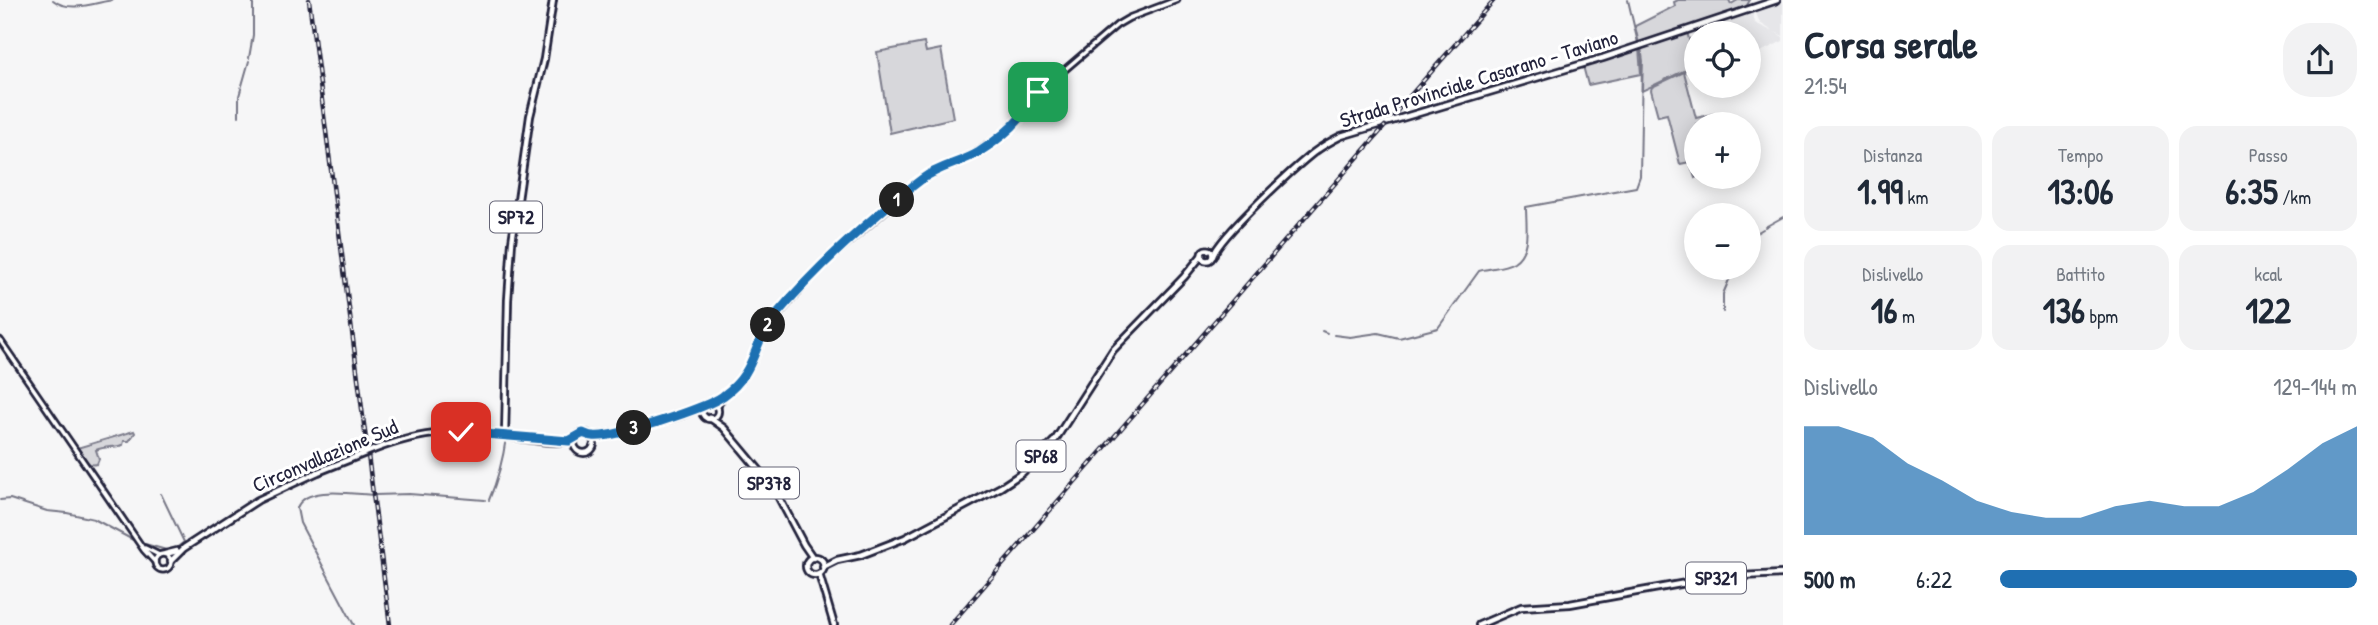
<!DOCTYPE html>
<html lang="it">
<head>
<meta charset="utf-8">
<style>
	:root { --surface:#fff; --page:#f2f2f3; --text:#1f2937; --muted:#747a83; --accent:#1f6fb2 }
	body { margin:0; font-family:"Patrick Hand",sans-serif; background:var(--page); color:var(--text); height:100vh; display:flex; flex-direction:column; font-size:26px; white-space:nowrap }
	* { box-sizing:border-box; margin:0 }
	p { font-size:23px; color:var(--muted) }
	.icon { flex:none; width:38px; height:38px; fill:none; stroke:currentColor; stroke-width:2; stroke-linecap:round; stroke-linejoin:round }
	.map { position:relative; flex:1; overflow:hidden }
	.side { display:flex; flex-direction:column; background:var(--surface); width:595px }
	.side>* { flex:none }
	.fabs { position:absolute; left:1684px; top:21px; display:grid; gap:14px }
	.fabs a { display:grid; place-items:center; width:77px; height:77px; border-radius:50%; background:var(--surface); box-shadow:0 4px 18px #0003; font-size:35px }
	.pin { position:absolute; display:grid; place-items:center; width:60px; height:60px; color:#fff; margin:-30px; border-radius:14px; box-shadow:0 4px 10px #0006 }
	.km { position:absolute; width:35px; height:35px; margin:-18px; border-radius:50%; background:#222; color:#fff; font-size:19px; line-height:35px; text-align:center }
	.round { display:grid; place-items:center; flex:none; width:74px; height:74px; border-radius:28px; background:var(--page) }
	.head { display:flex; align-items:center; justify-content:space-between; height:119px; padding:0 21px }
	h1 { font-size:38px; font-weight:700; line-height:52px }
	.figures { display:grid; grid-template-columns:repeat(3,1fr); gap:10px; height:119px; padding:7px 21px }
	.figures div { display:grid; align-content:center; border-radius:18px; background:var(--page); text-align:center }
	.figures b { font-size:35px; font-weight:700 }
	.figures small { font-size:19px; font-weight:400 }
	.figures p { font-size:19px }
	.chart { height:196px; padding:14px 21px }
	.chart p { display:flex; justify-content:space-between }
	.chart svg { width:100%; height:126px; margin-top:7px; fill:var(--accent); opacity:.7 }
	ul { padding:0 21px; list-style:none; font-size:23px }
	li { display:grid; grid-template-columns:112px 84px 1fr; align-items:center; height:52px }
	li i { height:18px; border-radius:9px; background:var(--accent) }
	main { display:flex; flex:1; min-height:0 }
	.map>svg:first-child { display:block }
	.built { fill:#e6e6e9 }
	.green { fill:#d7d7db; stroke:#7c7c8b; stroke-width:2 }
	.lines { fill:none; stroke-linecap:round; stroke-linejoin:round }
	.stream { stroke:#767685; stroke-width:2 }
	.secondary-casing { stroke:#22223b; stroke-width:9 }
	.primary-casing { stroke:#22223b; stroke-width:10 }
	.secondary { stroke:#fff; stroke-width:3.5 }
	.primary { stroke:#fff; stroke-width:4.5 }
	.rail-casing { stroke:#22223b; stroke-width:4.5 }
	.rail { stroke:#fff; stroke-width:2; stroke-dasharray:5; stroke-linecap:butt }
	.primary-bridge-casing { stroke:#22223b; stroke-width:10; stroke-linecap:butt }
	.primary-bridge { stroke:#fff; stroke-width:4.5 }
	.route-casing { stroke:#fff; stroke-width:14 }
	.route { stroke:#1f6fb2; stroke-width:9 }
	.labels { text-anchor:middle; stroke-width:6; stroke-linejoin:round; paint-order:stroke }
	.shield { fill:#fff; stroke:#646476; stroke-width:2 }
	.shield-label { font-size:19px; font-weight:bold; fill:#22223b }
	.street-label { font-size:21px; fill:#22223b; stroke:#fff }
</style>
</head>
<body>
<main>
<div class="map">
<svg width="1783" height="625" viewBox="0 0 1783 625">
	<rect width="100%" height="100%" fill="#f6f6f7"/>
	<filter id="ink" filterUnits="userSpaceOnUse"><feTurbulence type="fractalNoise" baseFrequency=".0143" numOctaves="2"/><feDisplacementMap in="SourceGraphic" scale="14" xChannelSelector="R" yChannelSelector="G"/><feConvolveMatrix kernelMatrix="1 2 1 2 8 2 1 2 1" color-interpolation-filters="sRGB"/></filter>
	<g filter="url(#ink)">
		<polygon class="built" points="1783,3 1783,36 1775,32 1783,37 1783,41 1754,55 1748,52 1748,33 1721,33 1713,25 1753,14 1755,23 1774,32 1760,23 1755,11"/>
		<g class="green">
			<polygon points="1678,0 1729,0 1731,4 1738,0 1750,0 1746,7 1639,44 1635,26 1675,6 1674,2"/>
			<polygon points="1687,32 1696,65 1642,91 1643,61 1641,47"/>
			<polygon points="924,43 926,52 941,49 953,118 890,133 877,52"/>
			<polygon points="1639,48 1641,74 1588,85 1583,66"/>
			<polygon points="1684,72 1696,118 1713,114 1716,124 1696,124 1697,177 1695,178 1690,162 1680,164 1667,114 1658,116 1651,90 1652,87"/>
			<path d="M134,431L135,433L129,441H124L123,445C113,448 105,446 96,450L99,459L97,464C86,467 83,457 77,448Z"/>
		</g>
		<g class="lines">
			<g class="stream">
				<path d="M53,0C69,13 94,3 112,0"/>
				<polyline points="1628,0 1638,43"/>
				<polyline points="249,58 253,35 253,0"/>
				<polyline points="539,88 544,67"/>
				<polyline points="239,116 239,96 249,61"/>
				<polyline points="517,223 531,121"/>
				<polyline points="1765,227 1783,217"/>
				<polyline points="1748,238 1763,229"/>
				<polyline points="514,247 515,235"/>
				<polyline points="1723,312 1723,294 1734,268"/>
				<polyline points="1322,331 1327,333"/>
				<path d="M1334,335L1350,337L1378,333L1399,338L1438,328L1479,271C1490,268 1504,268 1514,262C1531,251 1526,225 1526,207L1636,187L1640,176L1642,61L1640,49"/>
				<polyline points="161,494 184,542 175,549"/>
				<polyline points="375,495 409,494 485,500"/>
				<polyline points="0,500 10,499 47,511 67,513 94,519 133,540"/>
				<path d="M489,500C507,458 510,417 509,372"/>
				<polyline points="145,544 170,551"/>
				<path d="M354,625L300,523L297,508C305,485 353,494 372,495"/>
			</g>
			<defs>
				<g id="secondary">
					<polyline points="1048,84 1117,25 1129,18 1177,0"/>
					<polyline points="0,340 144,550 155,562"/>
					<polyline points="710,403 723,396 741,381 751,365 766,329 820,267 923,178 978,152 1000,136 1018,120 1035,94 1048,85"/>
					<polyline points="717,408 722,398"/>
					<polyline points="145,548 159,555"/>
					<circle cx="163" cy="562" r="8"/>
				</g>
				<g id="primary">
					<circle cx="1207" cy="255" r="5.5"/>
					<path d="M1213,256C1220,236 1293,169 1313,153C1321,147 1331,141 1341,136L1603,58L1777,0"/>
					<circle cx="710" cy="411" r="8"/>
					<polyline points="710,418 724,428 760,471 777,494 804,545 813,558"/>
					<circle cx="584" cy="443" r="10"/>
					<polyline points="505,436 508,300 512,242 530,116 544,59 553,0"/>
					<path d="M590,436C609,437 689,416 704,405"/>
					<path d="M373,450C429,429 453,431 511,437C531,439 555,445 575,440"/>
					<polyline points="165,554 177,551"/>
					<circle cx="815" cy="566" r="9"/>
					<polyline points="171,561 184,548 258,500 318,472"/>
					<polyline points="823,567 837,560 861,555 905,538 1001,487 1022,473 1055,440 1113,350 1184,277 1202,255"/>
					<polyline points="819,574 834,625"/>
					<polyline points="1479,625 1521,607 1570,604 1719,577 1783,574"/>
				</g>
			</defs>
			<use href="#secondary" class="secondary-casing"/>
			<use href="#primary" class="primary-casing"/>
			<use href="#secondary" class="secondary"/>
			<use href="#primary" class="primary"/>
			<defs>
				<g id="rail">
					<polyline points="309,0 390,625"/>
					<polyline points="1396,112 1494,0"/>
					<polyline points="950,625 1385,126"/>
				</g>
			</defs>
			<use href="#rail" class="rail-casing"/>
			<use href="#rail" class="rail"/>
			<defs>
				<polyline id="primary-bridge" points="318,472 373,450"/>
			</defs>
			<use href="#primary-bridge" class="primary-bridge-casing"/>
			<use href="#primary-bridge" class="primary-bridge"/>
		</g>
	</g>
	<g class="lines" filter="url(#ink)">
		<defs>
			<path id="route" d="M461,432L569,441L583,433C586,434 589,436 593,436C612,439 707,408 723,396C758,371 751,345 774,317C816,268 870,218 922,179C939,166 961,163 979,152C993,143 1010,130 1020,118C1027,110 1031,100 1038,92"/>
		</defs>
		<use href="#route" class="route-casing"/>
		<use href="#route" class="route"/>
	</g>
	<g class="labels">
		<g class="shield">
			<rect x="490" y="201.5" width="52" height="31" rx="5"/>
			<rect x="1016.5" y="440.5" width="49" height="31" rx="5"/>
			<rect x="739" y="467.5" width="60" height="31" rx="5"/>
			<rect x="1686" y="562.5" width="60" height="31" rx="5"/>
		</g>
		<g class="shield-label">
			<text x="516" y="224">SP72</text>
			<text x="1041" y="463">SP68</text>
			<text x="769" y="490">SP378</text>
			<text x="1716" y="585">SP321</text>
		</g>
		<g class="street-label">
			<text transform="translate(1479 79) rotate(-17)" y="7">Strada Provinciale Casarano - Taviano</text>
			<text transform="translate(325 456) rotate(-23)" y="7">Circonvallazione Sud</text>
		</g>
	</g>
</svg>
<div class="fabs">
<a><svg class="icon" aria-label="locate" viewBox="0 0 24 24"><circle cx="12" cy="12" r="6"/><path d="M12 2v4M12 18v4M2 12h4M18 12h4"/></svg></a>
<a>+</a>
<a>−</a>
</div>
<div class="pin" style="left:1038px;top:92px;background:#1e9e55"><svg class="icon" aria-label="arrive" viewBox="0 0 24 24"><path d="M6 21V4h12l-3 4 3 4H6"/></svg></div>
<div class="pin" style="left:461px;top:432px;background:#d93025"><svg class="icon" aria-label="check" viewBox="0 0 24 24"><path d="M5 12l5 5 9-10"/></svg></div>
<b class="km" style="left:897px;top:200px">1</b>
<b class="km" style="left:768px;top:325px">2</b>
<b class="km" style="left:634px;top:428px">3</b>
</div>
<section class="side">
<div class="head"><div><h1>Corsa serale</h1><p>21:54</p></div><a class="round"><svg class="icon" aria-label="share" viewBox="0 0 24 24"><path d="M12 15V3M7 8l5-5 5 5M5 13v7h14v-7"/></svg></a></div>
<div class="figures">
<div><p>Distanza</p><b>1.99<small> km</small></b></div>
<div><p>Tempo</p><b>13:06</b></div>
<div><p>Passo</p><b>6:35<small> /km</small></b></div>
</div>
<div class="figures">
<div><p>Dislivello</p><b>16<small> m</small></b></div>
<div><p>Battito</p><b>136<small> bpm</small></b></div>
<div><p>kcal</p><b>122</b></div>
</div>
<div class="chart"><p><span>Dislivello</span>129–144 m</p>
<svg viewBox="0 0 160 44" preserveAspectRatio="none"><path d="M0 44V6L10 6L20 10L30 19L40 25L50 32L60 36L70 38L80 38L90 34L100 32L110 34L120 34L130 29L140 21L150 12L160 6V44z"/></svg>
</div>
<ul>
<li><b>500 m</b>6:22<i style="width:100%"></i></li>
</ul>
</section>
</main>
</body>
</html>
